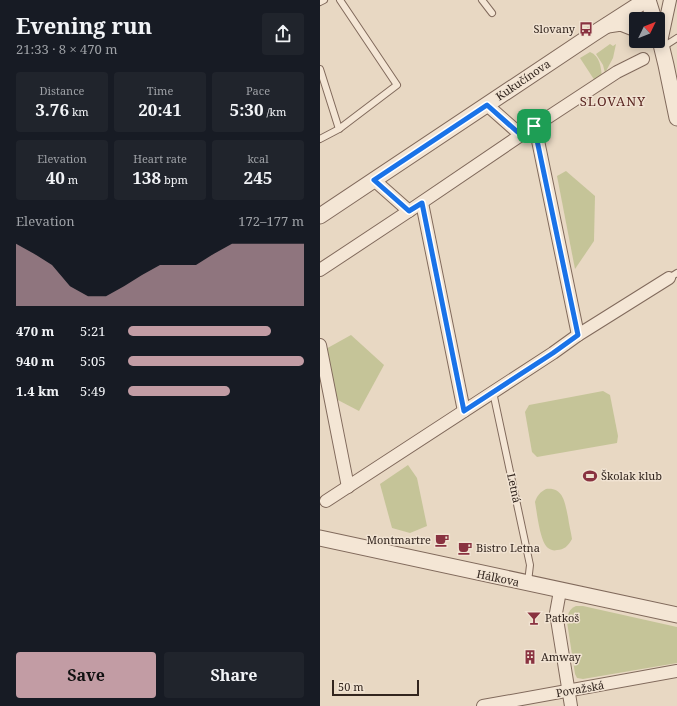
<!DOCTYPE html>
<html lang="en">
<head>
<meta charset="utf-8">
<style>
	:root { --surface:#171b24; --page:#20242c; --text:#f1f3f6; --muted:#9ea1a6; --accent:#c29ca4 }
	body { margin:0; font-family:"Noto Serif",serif; background:var(--page); color:var(--text); height:100vh; display:flex; flex-direction:column; font-size:15px; white-space:nowrap }
	* { box-sizing:border-box; margin:0 }
	p { font-size:13px; color:var(--muted) }
	.icon { flex:none; width:22px; height:22px; fill:none; stroke:currentColor; stroke-width:2; stroke-linecap:round; stroke-linejoin:round }
	.map { position:relative; flex:1; overflow:hidden }
	.panel { display:flex; flex-direction:column; background:var(--surface); width:320px }
	.panel>* { flex:none }
	.needle { width:26px; rotate:47deg }
	.buttons { position:absolute; left:309px; top:12px; display:grid; gap:8px }
	.buttons a { display:grid; place-items:center; width:36px; height:36px; border-radius:4px; background:var(--surface); box-shadow:0 2px 10px #0003; font-size:20px }
	.scale { position:absolute; left:12px; bottom:10px; width:87px; box-sizing:border-box; padding-left:4px; border:2px solid #32251e; border-top:0; font-size:11px; line-height:14px; white-space:nowrap; color:#32251e; -webkit-text-stroke:3px #f1e3d2; paint-order:stroke }
	.pin { position:absolute; display:grid; place-items:center; width:34px; height:34px; color:#fff; margin:-17px; border-radius:8px; box-shadow:0 2px 6px #0006 }
	.round { display:grid; place-items:center; flex:none; width:42px; height:42px; border-radius:4px; background:var(--page) }
	.head { display:flex; align-items:center; justify-content:space-between; height:68px; padding:0 16px }
	h1 { font-size:22px; font-weight:700; line-height:30px }
	.metrics { display:grid; grid-template-columns:repeat(3,1fr); gap:6px; height:68px; padding:4px 16px }
	.metrics div { display:grid; align-content:center; border-radius:4px; background:var(--page); text-align:center }
	.metrics b { font-size:17px; font-weight:700 }
	.metrics small { font-size:11px; font-weight:400 }
	.metrics p { font-size:11px }
	.chart { height:112px; padding:8px 16px }
	.chart p { display:flex; justify-content:space-between }
	.chart svg { width:100%; height:72px; margin-top:4px; fill:var(--accent); opacity:.7 }
	.action { display:flex; gap:8px; margin-top:auto; padding:8px 16px }
	.action a { flex:1; height:46px; border-radius:4px; background:var(--accent); color:#111; font-size:16px; font-weight:700; line-height:46px; text-align:center }
	.action a+a { background:var(--page); color:var(--text) }
	ul { padding:0 16px; list-style:none; font-size:13px }
	li { display:grid; grid-template-columns:64px 48px 1fr; align-items:center; height:30px }
	li i { height:10px; border-radius:5px; background:var(--accent) }
	main { display:flex; flex:1; min-height:0 }
	.map>svg:first-child { display:block }
	.green { fill:#c5c498 }
	.lines { fill:none; stroke-linecap:round; stroke-linejoin:round }
	.service-casing { stroke:#816a5c; stroke-width:8 }
	.minor-casing { stroke:#816a5c; stroke-width:14 }
	.tertiary-casing { stroke:#816a5c; stroke-width:17 }
	.service { stroke:#f4e6d5; stroke-width:6 }
	.minor { stroke:#f4e6d5; stroke-width:12 }
	.tertiary { stroke:#f4e6d5; stroke-width:15 }
	.route-casing { stroke:#fff; stroke-width:8 }
	.route { stroke:#1a73e8; stroke-width:5 }
	.labels { text-anchor:middle; stroke-width:3; stroke-linejoin:round; paint-order:stroke }
	.poi-label { font-size:11px; fill:#32251e; stroke:#f1e3d2; text-anchor:start }
	.street-label { font-size:11px; fill:#32251e; stroke:#f1e3d2 }
	.quarter-label { font-size:13px; letter-spacing:1px; fill:#5a2622; stroke:#f1e3d2 }
</style>
</head>
<body>
<main>
<section class="panel">
<div class="head"><div><h1>Evening run</h1><p>21:33 · 8 × 470 m</p></div><a class="round"><svg class="icon" aria-label="share" viewBox="0 0 24 24"><path d="M12 15V3M7 8l5-5 5 5M5 13v7h14v-7"/></svg></a></div>
<div class="metrics">
<div><p>Distance</p><b>3.76<small> km</small></b></div>
<div><p>Time</p><b>20:41</b></div>
<div><p>Pace</p><b>5:30<small> /km</small></b></div>
</div>
<div class="metrics">
<div><p>Elevation</p><b>40<small> m</small></b></div>
<div><p>Heart rate</p><b>138<small> bpm</small></b></div>
<div><p>kcal</p><b>245</b></div>
</div>
<div class="chart"><p><span>Elevation</span>172–177 m</p>
<svg viewBox="0 0 160 44" preserveAspectRatio="none"><path d="M0 44V6L10 12L20 19L30 32L40 38L50 38L60 32L70 25L80 19L90 19L100 19L110 12L120 6L130 6L140 6L150 6L160 6V44z"/></svg>
</div>
<ul>
<li><b>470 m</b>5:21<i style="width:81%"></i></li>
<li><b>940 m</b>5:05<i style="width:100%"></i></li>
<li><b>1.4 km</b>5:49<i style="width:58%"></i></li>
</ul>
<div class="action"><a>Save</a><a>Share</a></div>
</section>
<div class="map">
<svg width="357" height="706" viewBox="0 0 357 706">
	<rect width="100%" height="100%" fill="#e8d8c3"/>
	<g class="green">
		<polygon points="290,44 293,46 296,44 293,58 285,73 283,65 276,54"/>
		<path d="M270,52C280,56 281,67 282,77L275,81L260,58Z"/>
		<polygon points="246,171 275,196 274,241 255,269 237,176"/>
		<polygon points="31,335 64,365 39,411 14,398 4,350"/>
		<polygon points="283,391 290,395 298,436 297,443 217,457 212,452 205,412 209,405"/>
		<polygon points="88,465 97,478 107,526 90,533 72,528 60,484"/>
		<path d="M226,489C244,487 245,504 248,517C249,525 251,532 252,539C248,546 244,550 237,550C234,551 231,550 228,548C220,542 217,513 215,502C217,496 220,492 226,489Z"/>
		<path d="M256,606H263L357,627V663L263,679L257,678L255,674L247,622C247,615 249,609 256,606Z"/>
	</g>
	<g class="lines">
		<defs>
			<g id="service">
				<polyline points="162,0 172,13"/>
				<polyline points="0,2 4,0"/>
				<polyline points="343,47 357,38"/>
				<polyline points="0,69 19,129"/>
				<polyline points="0,139 19,129 77,85 20,0"/>
				<polyline points="349,278 357,273"/>
				<polyline points="173,392 210,565 208,582"/>
			</g>
			<g id="minor">
				<polyline points="341,42 350,0"/>
				<polyline points="167,105 201,135 297,72 323,59"/>
				<polyline points="215,126 258,335"/>
				<polyline points="54,180 89,211 201,135"/>
				<polyline points="102,203 144,411"/>
				<polyline points="0,270 89,211"/>
				<polyline points="0,345 28,487"/>
				<polyline points="6,501 233,353 258,335 349,278"/>
				<polyline points="240,591 236,613 251,706"/>
				<polyline points="163,706 357,671"/>
			</g>
			<g id="tertiary">
				<polyline points="328,0 334,19"/>
				<polyline points="288,25 301,23 316,29"/>
				<polyline points="338,32 346,65 357,118"/>
				<polyline points="0,216 273,34 326,0"/>
				<polyline points="0,538 357,615"/>
			</g>
		</defs>
		<use href="#service" class="service-casing"/>
		<use href="#minor" class="minor-casing"/>
		<use href="#tertiary" class="tertiary-casing"/>
		<use href="#service" class="service"/>
		<use href="#minor" class="minor"/>
		<use href="#tertiary" class="tertiary"/>
	</g>
	<g class="lines">
		<defs>
			<polygon id="route" points="167,105 201,135 214,126 258,335 233,353 144,411 102,203 89,211 54,180"/>
		</defs>
		<use href="#route" class="route-casing"/>
		<use href="#route" class="route"/>
	</g>
	<defs>
		<symbol id="bus-bare" viewBox="-9 -9 18 18"><path d="M-5-6H5V4H4V6H2V4H-2V6H-4V4H-5ZM-3.5-4V0h7V-4ZM-3.5 1.2v1.5H-2V1.2ZM2 1.2v1.5H3.5V1.2Z" fill="#893240" stroke="#f1e3d2" stroke-width="2.5" paint-order="stroke"/></symbol>
		<symbol id="stadium-bare" viewBox="-9 -9 18 18"><path d="M0-5a6.5 5 0 1 0 0 10a6.5 5 0 1 0 0-10ZM-3.5-1.8h7v3.6h-7Z" fill="#893240" stroke="#f1e3d2" stroke-width="2.5" paint-order="stroke"/></symbol>
		<symbol id="cafe-bare" viewBox="-9 -9 18 18"><path d="M-5.5-4.5H6V0H3Q3 3.5 0 3.5H-2.5Q-5.5 3.5-5.5 0ZM3-3.2v2h1.7v-2ZM-6 4.5H4V6H-6Z" fill="#893240" stroke="#f1e3d2" stroke-width="2.5" paint-order="stroke"/></symbol>
		<symbol id="bar-bare" viewBox="-9 -9 18 18"><path d="M-6-5H6L.8 .8V4.5H3.5V6h-7V4.5H-.8V.8Z" fill="#893240" stroke="#f1e3d2" stroke-width="2.5" paint-order="stroke"/></symbol>
		<symbol id="building-bare" viewBox="-9 -9 18 18"><path d="M-4-6H4V6H1V3H-1V6H-4ZM-2.5-4.3h1.7v1.8h-1.7ZM.8-4.3h1.7v1.8H.8ZM-2.5-1h1.7V.8h-1.7ZM.8-1h1.7V.8H.8Z" fill="#893240" stroke="#f1e3d2" stroke-width="2.5" paint-order="stroke"/></symbol>
	</defs>
	<g fill-rule="evenodd">
		<use href="#bus-bare" x="256" y="19" width="20" height="20"/>
		<use href="#stadium-bare" x="260" y="466" width="20" height="20"/>
		<use href="#cafe-bare" x="112" y="530" width="20" height="20"/>
		<use href="#cafe-bare" x="135" y="538" width="20" height="20"/>
		<use href="#bar-bare" x="204" y="608" width="20" height="20"/>
		<use href="#building-bare" x="200" y="647" width="20" height="20"/>
	</g>
	<g class="labels">
		<g class="poi-label">
			<text x="255" y="33" text-anchor="end">Slovany</text>
			<text x="281" y="480">Školak klub</text>
			<text x="111" y="544" text-anchor="end">Montmartre</text>
			<text x="156" y="552">Bistro Letna</text>
			<text x="225" y="622">Patkoš</text>
			<text x="221" y="661">Amway</text>
		</g>
		<g class="street-label">
			<text transform="translate(203 80) rotate(-34)" y="4">Kukučínova</text>
			<text transform="translate(194 488) rotate(78)" y="4">Letná</text>
			<text transform="translate(178 578) rotate(12)" y="4">Hálkova</text>
			<text transform="translate(260 689) rotate(-10)" y="4">Považská</text>
		</g>
		<g class="quarter-label">
			<text x="293" y="106">SLOVANY</text>
		</g>
	</g>
</svg>
<div class="buttons">
<a><svg class="needle" viewBox="-14 -14 28 28"><path d="M0-13l5 13h-10z" fill="#e53935"/><path d="M0 13l5-13h-10z" fill="#9ea1a6"/></svg></a>
</div>
<div class="scale">50 m</div>
<div class="pin" style="left:214px;top:126px;background:#1e9e55"><svg class="icon" aria-label="arrive" viewBox="0 0 24 24"><path d="M6 21V4h12l-3 4 3 4H6"/></svg></div>
</div>
</main>
</body>
</html>
